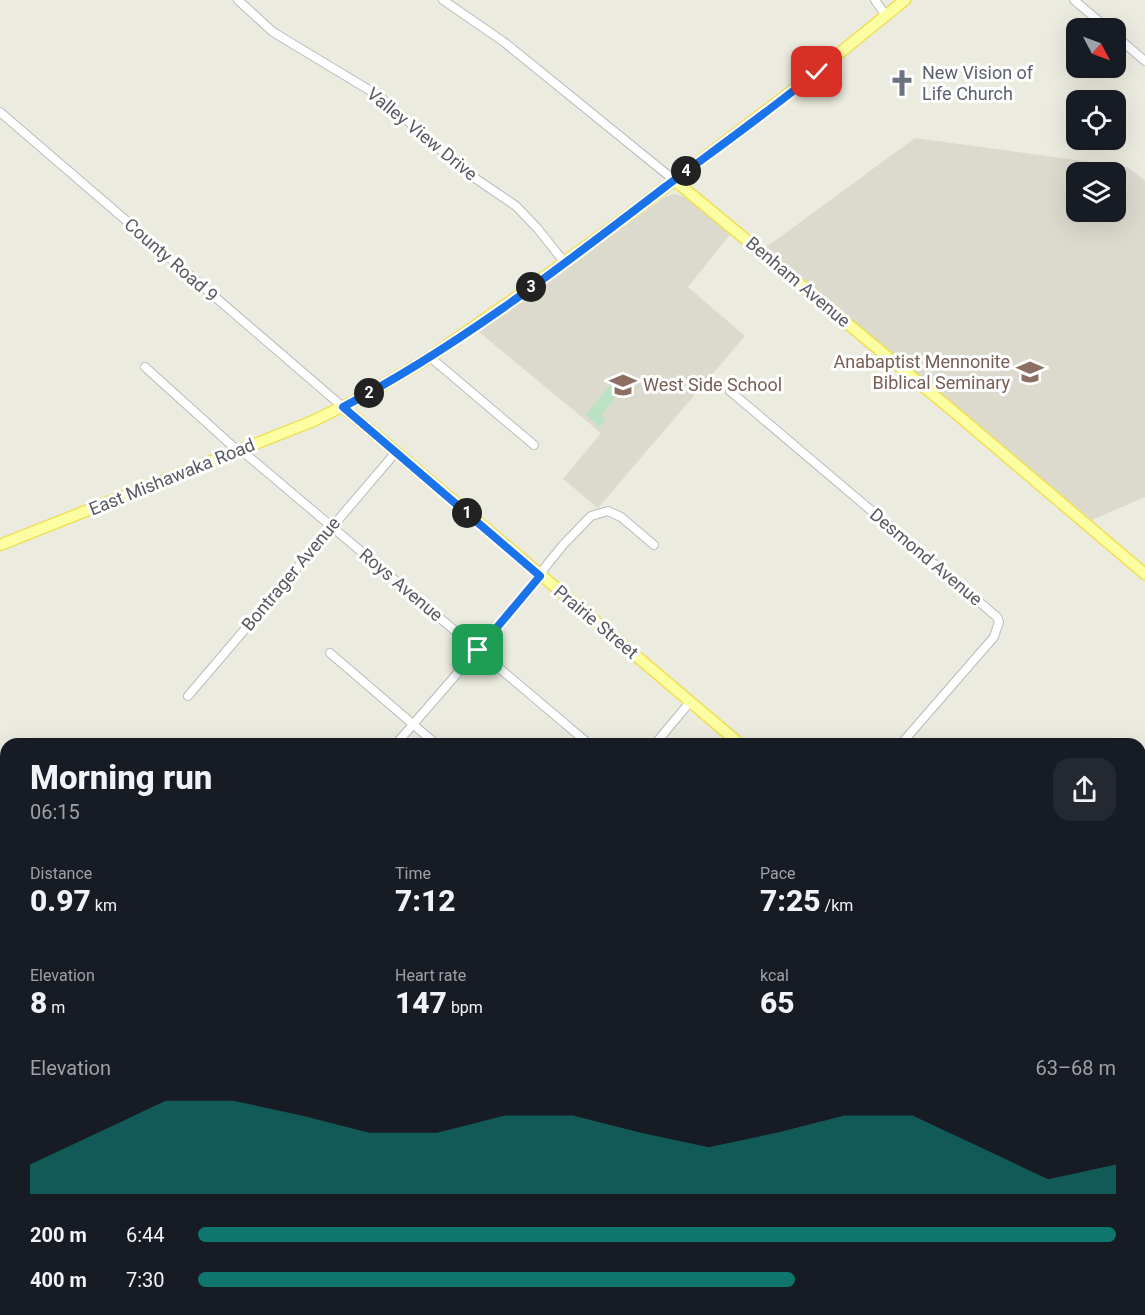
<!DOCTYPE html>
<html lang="en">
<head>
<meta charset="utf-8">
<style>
	:root { --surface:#171b24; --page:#242831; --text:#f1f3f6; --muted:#9ea1a6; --accent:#0f766e }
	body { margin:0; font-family:Roboto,sans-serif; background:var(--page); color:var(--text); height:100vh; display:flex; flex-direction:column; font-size:22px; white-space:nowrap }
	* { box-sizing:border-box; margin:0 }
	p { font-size:20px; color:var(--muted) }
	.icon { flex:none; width:33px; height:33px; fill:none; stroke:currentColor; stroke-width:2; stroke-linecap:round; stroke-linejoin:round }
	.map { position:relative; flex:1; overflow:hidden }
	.details { position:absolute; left:0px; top:738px; width:1146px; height:578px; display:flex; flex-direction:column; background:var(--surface); border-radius:18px 18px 0 0; box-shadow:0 6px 24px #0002 }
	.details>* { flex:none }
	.needle { width:39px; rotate:131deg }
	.buttons { position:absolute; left:1066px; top:18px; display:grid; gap:12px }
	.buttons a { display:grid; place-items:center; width:60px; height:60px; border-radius:12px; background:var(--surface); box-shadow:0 6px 24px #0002; font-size:30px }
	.pin { position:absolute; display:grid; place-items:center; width:51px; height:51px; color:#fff; margin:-26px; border-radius:12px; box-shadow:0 3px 9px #0006 }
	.km { position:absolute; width:30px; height:30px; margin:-15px; border-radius:50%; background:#222; color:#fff; font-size:16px; line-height:30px; text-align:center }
	.round { display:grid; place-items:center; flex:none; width:63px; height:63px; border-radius:18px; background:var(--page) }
	.overview { display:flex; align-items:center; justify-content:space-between; height:102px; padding:0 30px }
	h1 { font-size:33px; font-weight:800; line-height:45px }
	.metrics { display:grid; grid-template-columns:repeat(3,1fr); gap:9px; height:102px; padding:6px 30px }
	.metrics div { display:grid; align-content:center }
	.metrics b { font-size:30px; font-weight:800 }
	.metrics small { font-size:16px; font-weight:400 }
	.metrics p { font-size:16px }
	.chart { height:168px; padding:12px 30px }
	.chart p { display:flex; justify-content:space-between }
	.chart svg { width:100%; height:108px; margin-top:6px; fill:var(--accent); opacity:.7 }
	ul { padding:0 30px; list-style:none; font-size:20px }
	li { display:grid; grid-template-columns:96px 72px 1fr; align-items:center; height:45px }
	li i { height:15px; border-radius:8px; background:var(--accent) }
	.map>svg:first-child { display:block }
	.commercial { fill:#fdfbd3 }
	.education { fill:#dbdacd; fill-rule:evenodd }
	.green { fill:#bbe3c3 }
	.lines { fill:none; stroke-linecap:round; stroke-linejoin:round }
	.minor-casing { stroke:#babbc1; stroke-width:10 }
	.major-casing { stroke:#efe055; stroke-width:13 }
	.minor { stroke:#fff; stroke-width:8 }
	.major { stroke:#fcfea2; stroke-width:10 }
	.route-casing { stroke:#fff; stroke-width:12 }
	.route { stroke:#1a73e8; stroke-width:8 }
	.labels { text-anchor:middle; stroke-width:6; stroke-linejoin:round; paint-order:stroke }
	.worship-label { font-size:18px; fill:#5b616d; stroke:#fff; text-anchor:start }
	.street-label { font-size:18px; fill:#585a60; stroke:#fff }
	.education-label { font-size:18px; fill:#785e54; stroke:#fff; text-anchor:end }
</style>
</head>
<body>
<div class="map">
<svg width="1145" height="1315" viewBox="0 0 1145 1315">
	<rect width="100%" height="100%" fill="#ebebdf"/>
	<polygon class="commercial" points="1145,786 1145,1078 1140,1074 1140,792"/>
	<g class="education">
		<path d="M915,138L1128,167L1145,181V497L1092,520L765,248ZM1077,172H1116V212H1077Z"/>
		<polygon points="674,194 684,197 731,233 688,287 745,336 598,508 563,479 601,433 479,332 665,197"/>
	</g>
	<g class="green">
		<polygon points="617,377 626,384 602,414 605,420 600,426 598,426 586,414"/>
		<polygon points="6,889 6,1050 0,1045 0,896"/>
		<polygon points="308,1310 508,1310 514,1315 314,1315"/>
	</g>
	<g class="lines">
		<defs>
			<g id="minor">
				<polyline points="238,0 273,32 379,96 466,172 516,206 538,229 565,263"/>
				<polyline points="443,0 504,42 674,180"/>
				<polyline points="875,0 886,16"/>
				<polyline points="1074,0 1107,28"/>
				<polyline points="1116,36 1145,61"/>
				<polyline points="0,112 343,407"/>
				<polyline points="430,357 534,445"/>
				<polyline points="145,367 238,451"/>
				<polyline points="730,391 997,617 999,622 994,637 901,744"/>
				<polyline points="241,450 589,744"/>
				<polyline points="330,653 436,744"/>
				<polyline points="188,696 396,452"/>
				<polyline points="396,744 528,592 546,566 563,545 591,516 608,511 621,517 654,545"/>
				<polyline points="655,744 690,702"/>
				<polyline points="1140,780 1145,774"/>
				<polyline points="0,1136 6,1141"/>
				<polyline points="1140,1211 1145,1215"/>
				<polyline points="203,1310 210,1315"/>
				<polyline points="599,1310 606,1315"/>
				<polyline points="803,1310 809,1315"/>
				<polyline points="957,1310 963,1315"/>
				<polyline points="1104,1310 1111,1315"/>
				<polyline points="674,1315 678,1310"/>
			</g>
			<g id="major">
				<polyline points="674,180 953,411 1145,574"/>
				<polyline points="343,407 740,744"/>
				<polyline points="0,545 313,421 368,394 430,357 525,291 630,214 805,81 905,0"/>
				<polyline points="1140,1082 1145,1086"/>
			</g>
		</defs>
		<use href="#minor" class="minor-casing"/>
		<use href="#major" class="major-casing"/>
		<use href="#minor" class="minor"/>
		<use href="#major" class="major"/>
	</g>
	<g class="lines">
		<defs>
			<path id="route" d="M478,650L540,576L343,407C458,347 562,266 665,187C716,149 768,112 817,72"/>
		</defs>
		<use href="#route" class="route-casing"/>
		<use href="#route" class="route"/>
	</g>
	<defs>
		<symbol id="church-bare" viewBox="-9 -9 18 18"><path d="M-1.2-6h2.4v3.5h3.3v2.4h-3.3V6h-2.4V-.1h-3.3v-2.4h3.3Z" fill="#6b7280" stroke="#fff" stroke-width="2.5" paint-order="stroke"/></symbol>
		<symbol id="university-bare" viewBox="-9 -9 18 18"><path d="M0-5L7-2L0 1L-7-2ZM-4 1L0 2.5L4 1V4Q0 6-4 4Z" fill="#8d6e63" stroke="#fff" stroke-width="2.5" paint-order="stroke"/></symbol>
		<symbol id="school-bare" viewBox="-9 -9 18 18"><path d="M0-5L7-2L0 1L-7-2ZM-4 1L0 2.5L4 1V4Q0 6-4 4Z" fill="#8d6e63" stroke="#fff" stroke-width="2.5" paint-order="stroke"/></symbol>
	</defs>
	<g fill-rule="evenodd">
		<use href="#church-bare" x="883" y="64" width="38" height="38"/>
		<use href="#university-bare" x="1011" y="353" width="38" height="38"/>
		<use href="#school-bare" x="604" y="366" width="38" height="38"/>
	</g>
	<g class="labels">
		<g class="worship-label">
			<text x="922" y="79">New Vision of<tspan x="922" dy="21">Life Church</tspan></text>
		</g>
		<g class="street-label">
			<text transform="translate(422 134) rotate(39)" y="6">Valley View Drive</text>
			<text transform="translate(171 260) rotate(41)" y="6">County Road 9</text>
			<text transform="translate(798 282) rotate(40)" y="6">Benham Avenue</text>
			<text transform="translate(172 477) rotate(-22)" y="6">East Mishawaka Road</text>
			<text transform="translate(926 557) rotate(40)" y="6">Desmond Avenue</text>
			<text transform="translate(291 574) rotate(-50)" y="6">Bontrager Avenue</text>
			<text transform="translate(401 585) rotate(40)" y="6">Roys Avenue</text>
			<text transform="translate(596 622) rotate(40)" y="6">Prairie Street</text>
		</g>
		<g class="education-label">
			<text x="1010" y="368">Anabaptist Mennonite<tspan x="1010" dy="21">Biblical Seminary</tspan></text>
			<text x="643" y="391" text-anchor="start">West Side School</text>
		</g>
	</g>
</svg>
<div class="buttons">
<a><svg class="needle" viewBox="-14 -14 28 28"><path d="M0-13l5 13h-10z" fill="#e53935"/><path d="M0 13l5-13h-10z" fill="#9ea1a6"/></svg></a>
<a><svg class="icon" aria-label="locate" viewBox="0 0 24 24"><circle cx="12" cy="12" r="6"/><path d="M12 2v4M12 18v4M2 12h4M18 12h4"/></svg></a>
<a><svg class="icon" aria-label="layers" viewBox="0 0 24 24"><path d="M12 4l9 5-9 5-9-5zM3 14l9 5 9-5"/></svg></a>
</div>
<div class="pin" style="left:478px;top:650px;background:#1e9e55"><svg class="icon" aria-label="arrive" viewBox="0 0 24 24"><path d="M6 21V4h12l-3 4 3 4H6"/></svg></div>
<div class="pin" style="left:817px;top:72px;background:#d93025"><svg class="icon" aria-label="check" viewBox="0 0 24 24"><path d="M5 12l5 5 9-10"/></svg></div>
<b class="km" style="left:467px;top:513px">1</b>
<b class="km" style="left:369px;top:393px">2</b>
<b class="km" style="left:531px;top:287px">3</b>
<b class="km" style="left:686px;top:171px">4</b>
<section class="details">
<div class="overview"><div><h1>Morning run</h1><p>06:15</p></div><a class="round"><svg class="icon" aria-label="share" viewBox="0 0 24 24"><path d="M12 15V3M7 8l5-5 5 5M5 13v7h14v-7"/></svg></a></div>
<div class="metrics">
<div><p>Distance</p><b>0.97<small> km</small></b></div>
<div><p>Time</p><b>7:12</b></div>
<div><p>Pace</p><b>7:25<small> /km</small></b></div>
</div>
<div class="metrics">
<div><p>Elevation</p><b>8<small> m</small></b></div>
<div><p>Heart rate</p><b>147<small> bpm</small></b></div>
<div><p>kcal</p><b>65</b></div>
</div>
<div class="chart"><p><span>Elevation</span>63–68 m</p>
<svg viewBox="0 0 160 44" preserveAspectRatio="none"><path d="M0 44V32L10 19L20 6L30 6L40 12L50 19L60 19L70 12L80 12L90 19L100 25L110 19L120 12L130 12L140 25L150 38L160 32V44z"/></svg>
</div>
<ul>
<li><b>200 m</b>6:44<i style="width:100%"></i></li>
<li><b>400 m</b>7:30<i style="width:65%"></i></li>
</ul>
</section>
</div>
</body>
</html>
